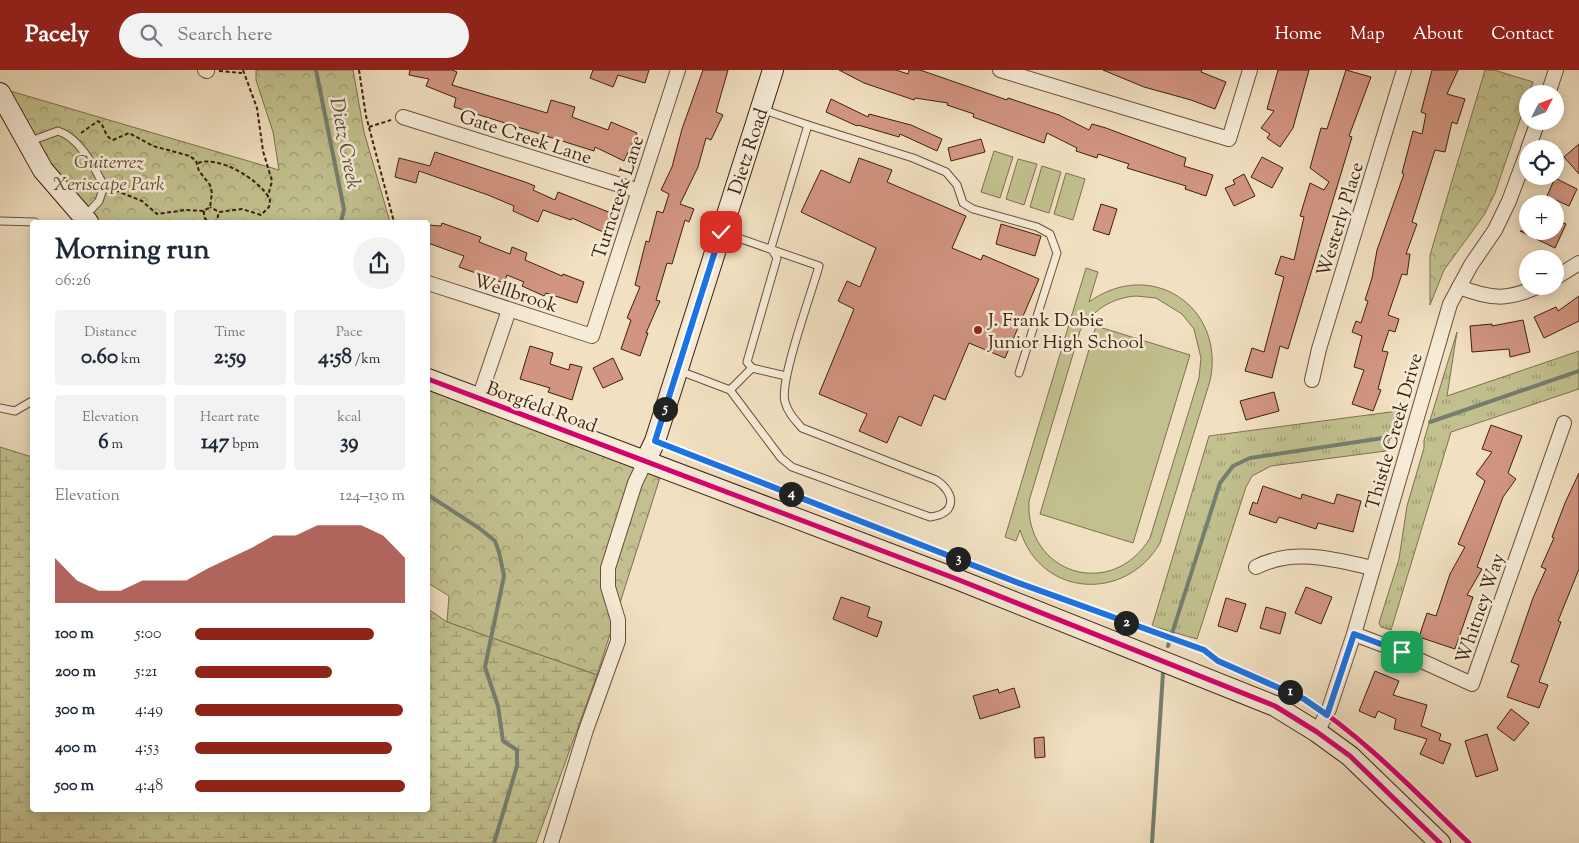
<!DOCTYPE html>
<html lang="en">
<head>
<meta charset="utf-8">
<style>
	:root { --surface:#fff; --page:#f2f2f3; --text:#1f2937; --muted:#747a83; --accent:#8f2418 }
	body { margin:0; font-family:"Sorts Mill Goudy",serif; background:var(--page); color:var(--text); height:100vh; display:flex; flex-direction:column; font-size:19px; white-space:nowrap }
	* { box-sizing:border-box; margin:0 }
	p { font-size:16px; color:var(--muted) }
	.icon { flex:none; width:28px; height:28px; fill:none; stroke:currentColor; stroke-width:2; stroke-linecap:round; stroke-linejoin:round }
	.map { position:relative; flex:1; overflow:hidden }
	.details { position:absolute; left:30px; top:150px; width:400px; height:592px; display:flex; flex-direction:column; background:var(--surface); border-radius:5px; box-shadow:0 2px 12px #0003 }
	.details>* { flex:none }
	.needle { width:32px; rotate:48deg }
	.controls { position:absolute; left:1519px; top:15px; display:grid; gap:10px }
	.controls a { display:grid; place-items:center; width:45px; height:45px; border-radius:50%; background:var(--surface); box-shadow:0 2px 12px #0003; font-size:25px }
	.pin { position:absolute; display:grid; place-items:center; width:42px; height:42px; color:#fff; margin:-21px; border-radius:10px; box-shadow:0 2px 8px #0006 }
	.km { position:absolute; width:25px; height:25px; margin:-12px; border-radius:50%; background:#222; color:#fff; font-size:14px; line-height:25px; text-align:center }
	.round { display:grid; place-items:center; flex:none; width:52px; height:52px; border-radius:26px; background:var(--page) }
	.headline { display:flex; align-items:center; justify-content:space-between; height:85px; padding:0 25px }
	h1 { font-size:28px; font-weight:700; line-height:38px }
	.metrics { display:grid; grid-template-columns:repeat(3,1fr); gap:8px; height:85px; padding:5px 25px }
	.metrics div { display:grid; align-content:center; border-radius:5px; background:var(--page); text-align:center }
	.metrics b { font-size:21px; font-weight:700 }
	.metrics small { font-size:14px; font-weight:400 }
	.metrics p { font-size:14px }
	.chart { height:140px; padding:10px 25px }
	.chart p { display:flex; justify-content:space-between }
	.chart svg { width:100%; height:90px; margin-top:5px; fill:var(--accent); opacity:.7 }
	ul { padding:0 25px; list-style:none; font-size:16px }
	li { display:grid; grid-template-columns:80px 60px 1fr; align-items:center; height:38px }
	li i { height:12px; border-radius:6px; background:var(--accent) }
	header { display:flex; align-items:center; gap:30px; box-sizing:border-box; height:70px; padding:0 25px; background:var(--accent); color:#fff }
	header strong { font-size:24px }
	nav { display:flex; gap:28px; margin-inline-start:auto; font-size:18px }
	.search { width:350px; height:45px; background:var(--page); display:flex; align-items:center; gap:12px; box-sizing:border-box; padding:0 18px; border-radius:28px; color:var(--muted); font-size:19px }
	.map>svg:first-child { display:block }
	.grass { fill:url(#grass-tufts); stroke:#80704e }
	.forest { fill:url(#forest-crowns); stroke:#80704e }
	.wetland { fill:url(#wetland-marsh); stroke:#80704e }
	.garden { fill:#c1c08e; stroke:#80704e; fill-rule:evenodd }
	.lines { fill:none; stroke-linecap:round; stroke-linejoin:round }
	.stream { stroke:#767e6d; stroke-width:4 }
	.building { fill:#d29581; stroke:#3e1f0e }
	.lane-casing { stroke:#6b4f3b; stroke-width:9 }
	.street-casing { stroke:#6b4f3b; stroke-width:16 }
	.secondary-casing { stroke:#3e1f0e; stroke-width:22 }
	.path { stroke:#3e1f0e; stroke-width:2; stroke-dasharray:4 2.5; stroke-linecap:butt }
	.lane { stroke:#f6ebd7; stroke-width:7 }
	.street { stroke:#f6ebd7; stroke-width:14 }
	.secondary { stroke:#f6ebd7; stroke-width:20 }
	.cycleway-casing { stroke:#f6ebd7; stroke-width:8 }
	.cycleway { stroke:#d6006c; stroke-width:5 }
	.route-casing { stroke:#fff; stroke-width:10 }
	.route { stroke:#1a73e8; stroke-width:6 }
	.poi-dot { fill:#8f2418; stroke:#f6ebd7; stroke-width:2 }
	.labels { text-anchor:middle; stroke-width:5; stroke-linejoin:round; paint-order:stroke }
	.street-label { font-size:19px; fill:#3e1f0e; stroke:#f6ebd7 }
	.park-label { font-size:19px; font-style:italic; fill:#654f34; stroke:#f6ebd7 }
	.poi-label { font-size:19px; fill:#3e1f0e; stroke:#f6ebd7; text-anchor:start }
	.water-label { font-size:20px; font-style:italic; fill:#5a4f3e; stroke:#f6ebd7 }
</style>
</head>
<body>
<header>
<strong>Pacely</strong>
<div class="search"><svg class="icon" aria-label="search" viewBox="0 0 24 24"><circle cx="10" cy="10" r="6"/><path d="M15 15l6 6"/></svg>Search here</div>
<nav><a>Home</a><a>Map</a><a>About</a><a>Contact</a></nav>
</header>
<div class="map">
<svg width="1579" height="773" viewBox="0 0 1579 773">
	<defs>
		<pattern id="grass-tufts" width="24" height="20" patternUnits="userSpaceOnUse" patternTransform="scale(1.25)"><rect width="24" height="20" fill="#c1c08e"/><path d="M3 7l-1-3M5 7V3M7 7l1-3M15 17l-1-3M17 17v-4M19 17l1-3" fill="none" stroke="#9e9b72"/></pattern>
		<pattern id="forest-crowns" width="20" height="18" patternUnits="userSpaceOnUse" patternTransform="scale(1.25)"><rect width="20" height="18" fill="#c1c08e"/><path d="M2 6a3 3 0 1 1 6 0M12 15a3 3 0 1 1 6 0" fill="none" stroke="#9e9b72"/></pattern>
		<pattern id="wetland-marsh" width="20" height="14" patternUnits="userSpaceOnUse" patternTransform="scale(1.25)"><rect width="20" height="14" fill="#c1c08e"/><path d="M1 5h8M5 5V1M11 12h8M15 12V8" fill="none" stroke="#9e9b72"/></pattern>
	</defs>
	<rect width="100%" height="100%" fill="#f1e0c1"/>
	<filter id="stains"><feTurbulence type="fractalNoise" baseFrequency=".004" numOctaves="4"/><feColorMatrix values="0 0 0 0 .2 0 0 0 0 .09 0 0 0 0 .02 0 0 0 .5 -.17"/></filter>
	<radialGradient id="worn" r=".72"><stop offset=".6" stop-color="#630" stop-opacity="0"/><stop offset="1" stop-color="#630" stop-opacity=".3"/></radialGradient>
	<g class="grass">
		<polygon points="1457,262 1447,326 1579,281 1579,319 1451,362 1391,560 1381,557 1379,553 1399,489 1407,436 1424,378 1424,370"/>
		<polygon points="1398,341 1386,381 1271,396 1252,406 1246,417 1197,569 1152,556 1209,366"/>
	</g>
	<g class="forest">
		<polygon points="256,0 353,0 364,62 390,152 88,152 0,18 279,100 273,62 256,10"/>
		<polygon points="1485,0 1494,0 1533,12 1495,123 1484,145 1444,200 1430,235 1430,185"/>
		<polygon points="428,309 663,398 597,605 447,552 449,526 428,513"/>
	</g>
	<polygon class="wetland" points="0,377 32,387 32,740 428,740 428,539 447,552 597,605 536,773 0,773"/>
	<g class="garden">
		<polygon points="994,81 1013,87 1000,128 981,122"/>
		<polygon points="1018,89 1037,94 1024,135 1006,129"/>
		<polygon points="1042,96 1061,102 1049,143 1030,137"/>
		<polygon points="1066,103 1085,109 1073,150 1054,144"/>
		<path d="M1086,198L1098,202L1089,232C1151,187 1226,237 1210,311L1160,473C1126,532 1041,528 1020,460L1016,471L1005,467ZM1136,226L1156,228L1182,244L1194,259L1201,288L1199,308L1150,468C1112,531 1025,504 1029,431L1080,261C1093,240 1111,228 1136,226Z"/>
		<polygon points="1096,256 1190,285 1133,473 1040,444"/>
	</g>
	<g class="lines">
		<g class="stream">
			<polyline points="316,0 344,139 341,152"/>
			<polyline points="1430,352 1579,301"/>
			<polyline points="428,425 479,458 495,471 499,482 504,506 485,597 498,636 503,671 517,680 517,696 494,773"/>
			<polyline points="1168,576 1220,413 1233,396 1250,388 1390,367"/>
			<polyline points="1152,773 1163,603"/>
		</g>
	</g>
	<g class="building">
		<polygon points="410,0 452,0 457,2 452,15 547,43 551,30 575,37 572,47 608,60 611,52 637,63 624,91 595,77 594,81 454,37 456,28 426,16 429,9 409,5"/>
		<polygon points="593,0 649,0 645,13 618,5 613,17 590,8"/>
		<polygon points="703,0 728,0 716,42 723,45 711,70 706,68 698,97 680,134 694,139 689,152 685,150 672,194 667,193 656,230 660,231 646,263 648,263 640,286 621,279 631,250 627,248 640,217 635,215 646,171 649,172 657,141 663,143 669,124 661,120 672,97 682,59"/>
		<polygon points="839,0 896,0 908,4 909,0 920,0 1007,30 1008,28 1059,45 1089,60 1092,54 1106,58 1186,88 1184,96 1213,105 1206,126 1185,119 1186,116 1127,98 1129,94 1098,84 1097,88 1076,81 1077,78 1047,63 1044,73 973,47 974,44 947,35 948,33 915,28 914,30 864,13"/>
		<polygon points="1103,0 1202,0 1201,2 1226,12 1215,39 1191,30 1144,17"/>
		<polygon points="1278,0 1309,0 1293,58 1280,77 1267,68 1270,64 1261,58 1274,41 1267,39"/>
		<polygon points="1346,0 1371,7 1349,66 1352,67 1288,279 1280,276 1272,308 1245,301 1252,278 1264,282 1284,207 1275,204 1281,186 1294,190 1304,147 1300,146 1310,113 1324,120 1329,112 1310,98 1321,58 1327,59"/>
		<polygon points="1432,0 1458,0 1447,24 1465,29 1457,54 1452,52 1445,82 1435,80 1412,152 1417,154 1406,184 1410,184 1407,205 1402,204 1388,245 1399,249 1395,262 1389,260 1382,281 1388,282 1378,319 1381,320 1373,341 1352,334 1364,300 1354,297 1362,266 1352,262 1356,251 1361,253 1368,231 1365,230 1372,208 1377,180 1404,104 1402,103 1413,61 1422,64 1426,44 1421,42"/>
		<polygon points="831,29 868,47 869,44 911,55 942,69 937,81 900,64 899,67 858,55 857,56 826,42"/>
		<polygon points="981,69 985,82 951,91 948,78"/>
		<polygon points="1579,74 1579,104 1564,87"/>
		<polygon points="435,82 525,112 535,116 533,120 555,130 558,122 611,143 603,162 572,148 571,150 543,140 538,152 513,141 514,136 488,125 419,101 416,113 395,107 399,88 430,96"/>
		<polygon points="1262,87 1283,98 1272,118 1251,107"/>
		<polygon points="859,88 892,100 887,112 966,146 952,178 981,190 983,185 1039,209 1005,288 969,273 945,330 934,325 921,356 899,346 887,373 859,361 867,344 819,324 854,239 838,231 847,211 860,217 876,178 801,142 821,100 850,113"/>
		<polygon points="1244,104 1255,126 1234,136 1225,118 1235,114 1233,110"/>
		<polygon points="1555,108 1577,119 1569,136 1547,126"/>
		<polygon points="1101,134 1117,139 1109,165 1093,160"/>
		<polygon points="1555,149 1566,154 1555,178 1520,161 1555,161"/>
		<polygon points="442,153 481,167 479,172 510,184 512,177 527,183 525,190 562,206 563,204 584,212 577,233 546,223 544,226 522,216 524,212 507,205 504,213 459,197 464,186 428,173 428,155 441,156"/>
		<polygon points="1001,154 1041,166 1035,186 996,174"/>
		<polygon points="1579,226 1579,251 1544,268 1534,247 1556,237 1558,241"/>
		<polygon points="1523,250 1530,282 1510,287 1509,279 1472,282 1470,256 1492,254 1492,256"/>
		<polygon points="530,276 553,283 550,294 569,300 570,294 582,297 572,330 548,322 550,318 520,309"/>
		<polygon points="613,288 623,309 603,318 593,298"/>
		<polygon points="1274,322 1279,341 1246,350 1240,331"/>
		<polygon points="1491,355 1522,366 1508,403 1516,409 1503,427 1477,497 1482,499 1467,525 1473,527 1455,579 1419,567 1427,543 1436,546 1450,504 1465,477 1458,474 1485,411 1476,404 1492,382 1482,379"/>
		<polygon points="1579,403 1579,499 1558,551 1561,552 1539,612 1548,615 1539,638 1507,627 1519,595 1511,592 1533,528 1546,499 1541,497 1554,468 1552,467 1565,433"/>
		<polygon points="1263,416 1301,429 1302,424 1334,434 1337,424 1361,431 1353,462 1318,453 1316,459 1279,447 1276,453 1249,444 1253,432 1257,434"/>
		<polygon points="1306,517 1332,527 1321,554 1295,543"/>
		<polygon points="841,527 870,537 867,547 882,552 877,567 833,549"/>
		<polygon points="1226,528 1246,534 1237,562 1218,556"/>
		<polygon points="1266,537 1286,543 1280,564 1260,558"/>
		<polygon points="1375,601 1399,611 1393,625 1427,635 1421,656 1441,664 1439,670 1451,674 1443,694 1420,684 1427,669 1394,659 1396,649 1378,641 1375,648 1359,641"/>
		<polygon points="1014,618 1020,637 980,649 973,626 998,619 999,623"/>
		<polygon points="1511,639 1529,653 1514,671 1497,658"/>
		<polygon points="1487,664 1498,700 1476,707 1465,671"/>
		<polygon points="1044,667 1045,687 1035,688 1034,668"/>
	</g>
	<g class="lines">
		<defs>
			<g id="lane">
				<polyline points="808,55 913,88 946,102 957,115 963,133 973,139 1037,157 1050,164 1057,183 1019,303"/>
				<path d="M28,72L58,61C80,68 94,97 104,116L99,131L85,146"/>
				<polyline points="0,151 35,152"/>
				<polyline points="752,298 786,306"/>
				<path d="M680,301L730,320L781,388L792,397L930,447C957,444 956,423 936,410L802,358C795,350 788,343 785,332C779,311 812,222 819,196L724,163"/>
				<polyline points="730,320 752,298 747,292 777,188 771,178 808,55 761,39"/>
				<polyline points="0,338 15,341 32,331"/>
			</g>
			<g id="street">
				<polyline points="205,0 207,1"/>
				<polyline points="1000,0 1229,69 1250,0"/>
				<polyline points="1548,24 1556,0"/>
				<polyline points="403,47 639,121"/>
				<polyline points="1528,79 1538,51"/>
				<polyline points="1555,208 1579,193"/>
				<polyline points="428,213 592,266 678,0"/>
				<path d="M1459,217C1491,229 1507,231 1539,216"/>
				<polyline points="1312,310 1319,279 1404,0"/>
				<polyline points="479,328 509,240"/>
				<path d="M1256,497C1293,478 1334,489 1372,498"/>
				<polyline points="1354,564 1402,582 1472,614 1564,353"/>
				<polyline points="1317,662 1329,639 1354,564 1450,234 1471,195 1495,160 1509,131 1528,80"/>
				<polyline points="551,773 586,660 618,571 618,550 608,517 608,498 635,413 646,390"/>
			</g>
			<g id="secondary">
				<polyline points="0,23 43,100 88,152"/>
				<polyline points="428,309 954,508 1275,636 1317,662 1350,686 1440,773"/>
				<polyline points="646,390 655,371 773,0"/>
			</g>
		</defs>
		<use href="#lane" class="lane-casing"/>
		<use href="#street" class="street-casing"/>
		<use href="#secondary" class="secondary-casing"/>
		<g class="path">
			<polyline points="243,0 257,38 263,81 272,111 268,126"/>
			<polyline points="359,0 366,46 394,152"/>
			<polyline points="219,1 242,3"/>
			<polyline points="369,57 391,50"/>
			<path d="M81,63L98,51C106,56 103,66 113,70L129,63L153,76L190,86L196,91L199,101L210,115L212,123L210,137L204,141L186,140L157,144L142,131L112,119"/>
			<path d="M198,93C219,85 261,110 270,130L269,137L261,145L242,139L219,142L210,137"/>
			<polyline points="204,141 204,147 208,152"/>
			<polyline points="213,152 217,150 219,142"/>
		</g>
		<use href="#lane" class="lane"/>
		<use href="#street" class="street"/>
		<use href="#secondary" class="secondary"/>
		<defs>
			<g id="cycleway">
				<polyline points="428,309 954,508 1275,636 1317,662 1350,686 1440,773"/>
				<path d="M655,371L1016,512L1204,580C1234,604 1274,610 1306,630C1367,670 1417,724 1469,773"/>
			</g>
		</defs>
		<use href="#cycleway" class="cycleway-casing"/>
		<use href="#cycleway" class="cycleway"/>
	</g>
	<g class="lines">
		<defs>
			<polyline id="route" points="721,162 655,371 1016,512 1204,580 1218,591 1304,629 1327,645 1354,564 1402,582"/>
		</defs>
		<use href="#route" class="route-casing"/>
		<use href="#route" class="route"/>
	</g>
	<circle class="poi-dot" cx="978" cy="260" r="5"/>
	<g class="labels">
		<g class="street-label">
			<text transform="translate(526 66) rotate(18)" y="7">Gate Creek Lane</text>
			<text transform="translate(747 81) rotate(-72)" y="7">Dietz Road</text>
			<text transform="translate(617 127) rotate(-72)" y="7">Turncreek Lane</text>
			<text transform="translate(1339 149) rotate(-73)" y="7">Westerly Place</text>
			<text transform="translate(516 222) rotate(18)" y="7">Wellbrook</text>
			<text transform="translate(542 336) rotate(20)" y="7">Borgfeld Road</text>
			<text transform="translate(1393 361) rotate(-74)" y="7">Thistle Creek Drive</text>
			<text transform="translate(1479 538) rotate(-71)" y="7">Whitney Way</text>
		</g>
		<g class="park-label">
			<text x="109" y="98">Guiterrez<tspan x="109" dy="22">Xeriscape Park</tspan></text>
		</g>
		<g class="poi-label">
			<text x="988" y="256">J. Frank Dobie<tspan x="988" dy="22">Junior High School</tspan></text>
		</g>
		<g class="water-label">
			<text transform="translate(346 73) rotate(79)" y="7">Dietz Creek</text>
		</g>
	</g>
	<rect width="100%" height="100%" filter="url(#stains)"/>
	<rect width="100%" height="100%" fill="url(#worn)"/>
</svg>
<div class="controls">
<a><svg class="needle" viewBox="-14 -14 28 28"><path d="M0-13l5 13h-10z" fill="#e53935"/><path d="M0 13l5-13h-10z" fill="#747a83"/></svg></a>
<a><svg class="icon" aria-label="locate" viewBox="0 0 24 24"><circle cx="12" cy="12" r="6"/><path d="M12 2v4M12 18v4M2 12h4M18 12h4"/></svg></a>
<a>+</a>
<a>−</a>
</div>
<div class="pin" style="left:1402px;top:582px;background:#1e9e55"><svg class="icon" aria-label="arrive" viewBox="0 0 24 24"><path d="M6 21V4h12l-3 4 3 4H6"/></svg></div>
<div class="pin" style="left:721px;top:162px;background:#d93025"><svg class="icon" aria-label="check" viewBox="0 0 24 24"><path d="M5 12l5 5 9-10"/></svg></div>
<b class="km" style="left:1290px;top:622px">1</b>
<b class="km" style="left:1126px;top:553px">2</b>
<b class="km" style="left:958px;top:489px">3</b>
<b class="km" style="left:791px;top:424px">4</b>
<b class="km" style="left:665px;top:339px">5</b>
<section class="details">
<div class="headline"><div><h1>Morning run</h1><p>06:26</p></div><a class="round"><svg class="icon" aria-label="share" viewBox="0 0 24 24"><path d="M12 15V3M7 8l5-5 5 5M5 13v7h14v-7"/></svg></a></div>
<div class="metrics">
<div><p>Distance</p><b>0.60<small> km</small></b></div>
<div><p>Time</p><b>2:59</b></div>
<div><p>Pace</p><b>4:58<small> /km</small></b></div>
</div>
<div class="metrics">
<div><p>Elevation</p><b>6<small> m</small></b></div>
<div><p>Heart rate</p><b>147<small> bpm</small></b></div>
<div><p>kcal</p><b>39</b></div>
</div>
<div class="chart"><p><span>Elevation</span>124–130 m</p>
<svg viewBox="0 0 160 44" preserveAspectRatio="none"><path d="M0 44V22L10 33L20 38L30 38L40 33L50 33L60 33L70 27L80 22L90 17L100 11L110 11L120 6L130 6L140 6L150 11L160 22V44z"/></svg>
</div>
<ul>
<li><b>100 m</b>5:00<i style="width:85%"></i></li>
<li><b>200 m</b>5:21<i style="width:65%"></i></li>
<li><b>300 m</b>4:49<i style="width:99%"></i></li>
<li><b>400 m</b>4:53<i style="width:94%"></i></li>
<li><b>500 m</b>4:48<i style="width:100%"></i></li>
</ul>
</section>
</div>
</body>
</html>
